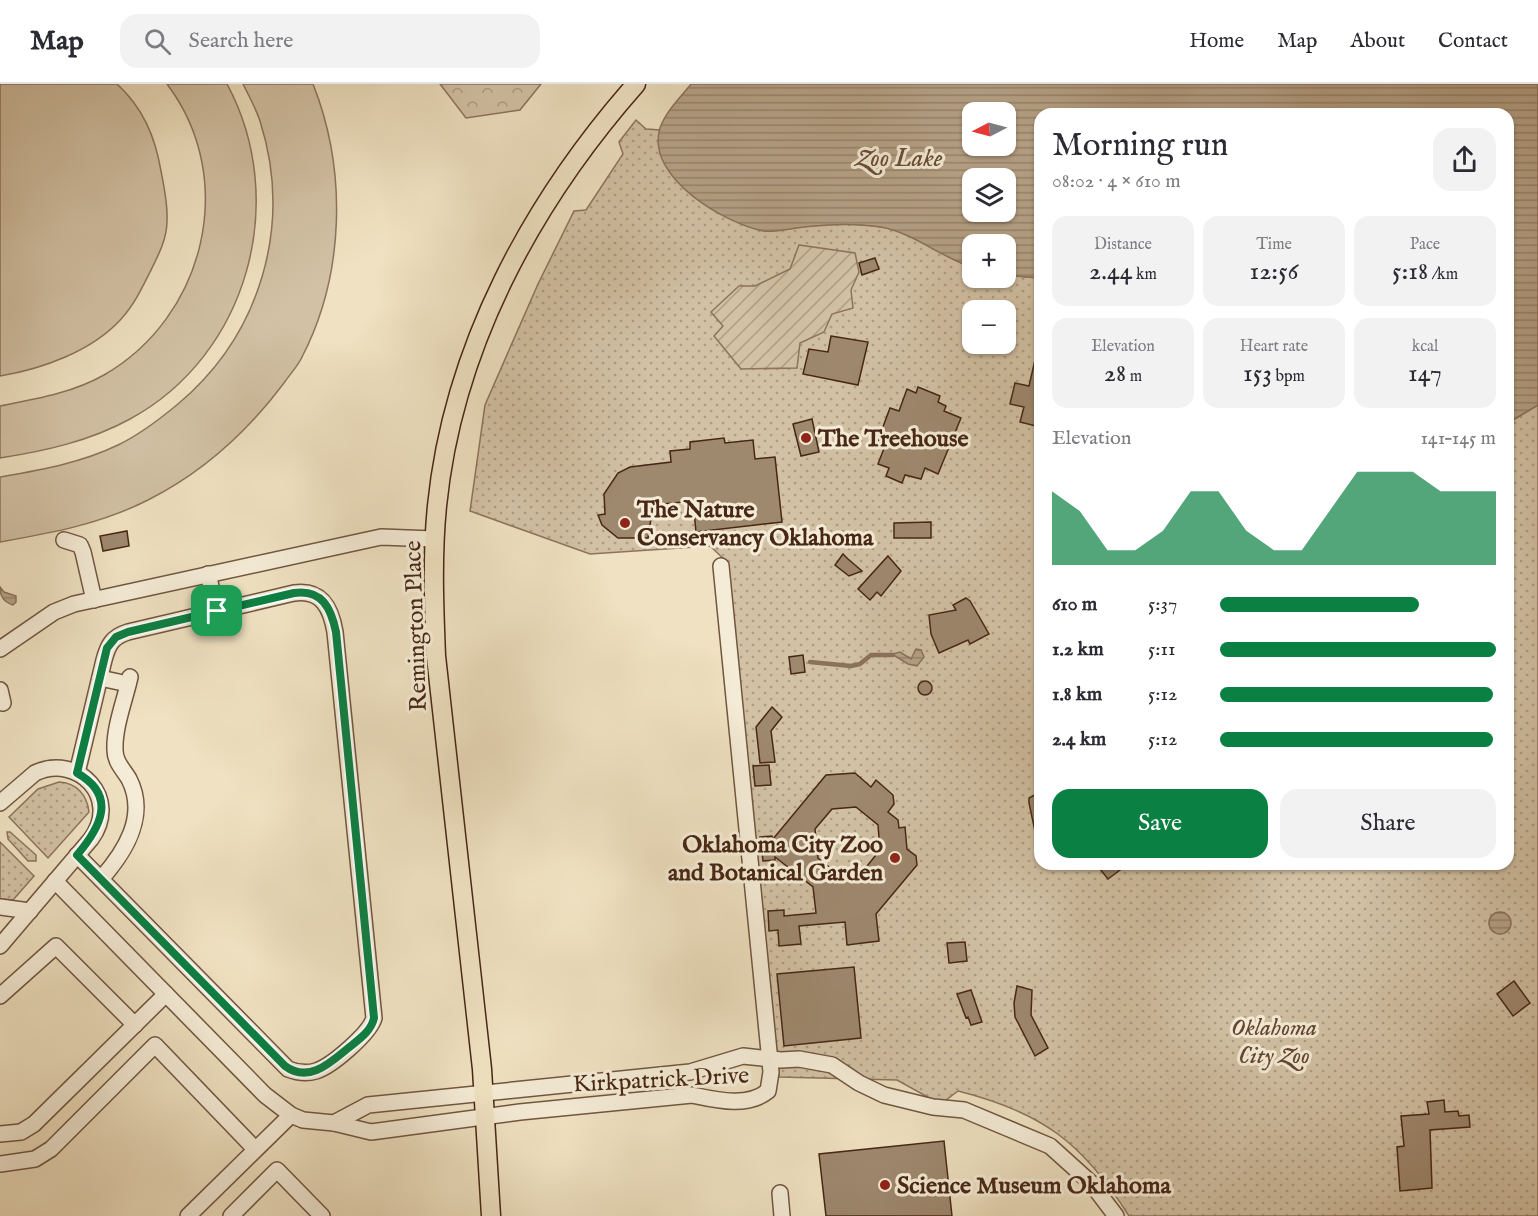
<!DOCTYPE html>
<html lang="en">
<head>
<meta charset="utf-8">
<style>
	:root { --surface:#fff; --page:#f2f2f3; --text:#2b2b33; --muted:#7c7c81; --line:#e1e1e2; --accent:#0b8043 }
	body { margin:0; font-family:"IM FELL English",serif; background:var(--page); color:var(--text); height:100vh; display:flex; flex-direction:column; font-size:22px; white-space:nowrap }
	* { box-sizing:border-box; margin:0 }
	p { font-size:20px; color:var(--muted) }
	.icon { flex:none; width:33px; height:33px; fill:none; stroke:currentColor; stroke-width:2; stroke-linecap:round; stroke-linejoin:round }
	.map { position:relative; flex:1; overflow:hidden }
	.side { position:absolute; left:1034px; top:24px; width:480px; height:762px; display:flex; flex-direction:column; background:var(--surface); border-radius:18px; box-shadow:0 2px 4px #0004 }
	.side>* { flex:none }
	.needle { width:39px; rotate:264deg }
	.buttons { position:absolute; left:962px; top:18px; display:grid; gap:12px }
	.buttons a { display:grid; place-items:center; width:54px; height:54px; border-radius:12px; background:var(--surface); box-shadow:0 2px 4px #0004; font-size:30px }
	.pin { position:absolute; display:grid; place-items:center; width:51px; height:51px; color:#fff; margin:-26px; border-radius:12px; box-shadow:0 3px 9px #0006 }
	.round { display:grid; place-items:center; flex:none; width:63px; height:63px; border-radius:18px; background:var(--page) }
	.head { display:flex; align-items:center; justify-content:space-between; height:102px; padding:0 18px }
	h1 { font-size:33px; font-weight:600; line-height:45px }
	.stats { display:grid; grid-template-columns:repeat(3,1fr); gap:9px; height:102px; padding:6px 18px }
	.stats div { display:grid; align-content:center; border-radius:15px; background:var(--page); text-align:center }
	.stats b { font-size:26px; font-weight:600 }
	.stats small { font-size:16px; font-weight:400 }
	.stats p { font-size:16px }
	.chart { height:168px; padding:12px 18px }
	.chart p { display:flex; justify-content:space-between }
	.chart svg { width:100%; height:108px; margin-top:6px; fill:var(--accent); opacity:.7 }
	.primary-button { display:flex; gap:12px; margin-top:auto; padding:12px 18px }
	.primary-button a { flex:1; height:69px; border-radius:18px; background:var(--accent); color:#fff; font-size:24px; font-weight:600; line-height:69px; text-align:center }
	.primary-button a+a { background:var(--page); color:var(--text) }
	ul { padding:0 18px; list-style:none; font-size:20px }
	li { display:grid; grid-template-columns:96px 72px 1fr; align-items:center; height:45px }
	li i { height:15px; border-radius:8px; background:var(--accent) }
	header { display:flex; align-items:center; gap:36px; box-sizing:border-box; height:84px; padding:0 30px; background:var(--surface); border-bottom:2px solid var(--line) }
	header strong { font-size:28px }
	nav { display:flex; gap:33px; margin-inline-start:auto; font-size:21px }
	.search { width:420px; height:54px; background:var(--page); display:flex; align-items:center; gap:15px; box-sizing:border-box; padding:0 21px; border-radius:18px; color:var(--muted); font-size:22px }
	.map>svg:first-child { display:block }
	.grass { fill:url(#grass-dots); stroke:#8c745c; stroke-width:1.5; fill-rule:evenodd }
	.forest { fill:url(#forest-crowns); stroke:#8c745c; stroke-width:1.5 }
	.garden { fill:url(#garden-furrows); stroke:#8c745c; stroke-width:1.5 }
	.pitch { fill:#d2c1a4; stroke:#8c745c; stroke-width:1.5 }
	.water { fill:url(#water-rules); stroke:#8a7159; stroke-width:1.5; fill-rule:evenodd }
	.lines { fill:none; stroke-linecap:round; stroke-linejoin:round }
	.stream { stroke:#8a7159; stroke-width:4.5 }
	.building { fill:#9e886e; stroke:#472715; stroke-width:1.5; fill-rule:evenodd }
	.minor-casing { stroke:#715640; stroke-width:18 }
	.major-casing { stroke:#472715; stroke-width:21 }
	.minor { stroke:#f5ecd7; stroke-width:15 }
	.major { stroke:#efe1c1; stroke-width:18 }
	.route-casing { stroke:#fff; stroke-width:12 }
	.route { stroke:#0b8043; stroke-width:8 }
	.poi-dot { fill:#8f2418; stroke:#f5ecd7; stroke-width:2 }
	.labels { text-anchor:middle; stroke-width:6; stroke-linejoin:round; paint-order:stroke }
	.poi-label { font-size:24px; font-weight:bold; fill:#472715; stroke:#f5ecd7; text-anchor:start }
	.street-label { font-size:24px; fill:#472715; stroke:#f5ecd7 }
	.park-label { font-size:24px; font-style:italic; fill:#634632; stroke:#f5ecd7 }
	.water-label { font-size:26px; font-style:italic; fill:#684c37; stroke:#f5ecd7 }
</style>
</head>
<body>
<header>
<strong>Map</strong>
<div class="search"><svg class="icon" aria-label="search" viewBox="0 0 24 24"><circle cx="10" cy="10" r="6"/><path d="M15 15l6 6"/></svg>Search here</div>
<nav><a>Home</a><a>Map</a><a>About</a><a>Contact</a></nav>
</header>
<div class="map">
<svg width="1538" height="1132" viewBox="0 0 1538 1132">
	<defs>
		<pattern id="grass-dots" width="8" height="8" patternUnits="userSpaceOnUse" patternTransform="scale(1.5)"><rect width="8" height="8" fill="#d2c1a4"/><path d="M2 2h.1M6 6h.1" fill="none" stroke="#ac9d84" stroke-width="1.8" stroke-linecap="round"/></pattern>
		<pattern id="forest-crowns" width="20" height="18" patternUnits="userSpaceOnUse" patternTransform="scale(1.5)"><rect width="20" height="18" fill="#d2c1a4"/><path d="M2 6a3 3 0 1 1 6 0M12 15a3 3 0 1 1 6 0" fill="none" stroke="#ac9d84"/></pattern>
		<pattern id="garden-furrows" width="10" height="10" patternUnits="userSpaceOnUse" patternTransform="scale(1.5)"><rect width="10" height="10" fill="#d2c1a4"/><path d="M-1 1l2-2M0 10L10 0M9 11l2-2" fill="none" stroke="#ac9d84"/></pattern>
		<pattern id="water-rules" width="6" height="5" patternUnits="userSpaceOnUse" patternTransform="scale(1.5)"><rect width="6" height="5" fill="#b6a287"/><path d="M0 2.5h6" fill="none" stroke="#96846d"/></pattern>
	</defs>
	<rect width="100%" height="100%" fill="#efe1c1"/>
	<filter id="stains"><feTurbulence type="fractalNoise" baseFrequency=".00333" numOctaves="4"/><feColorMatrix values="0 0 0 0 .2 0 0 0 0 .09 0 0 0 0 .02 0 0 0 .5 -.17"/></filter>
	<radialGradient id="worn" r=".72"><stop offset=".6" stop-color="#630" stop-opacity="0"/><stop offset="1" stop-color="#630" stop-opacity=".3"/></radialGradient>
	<g class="grass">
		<path d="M636,36L646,45L660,46V70L765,147C811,142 866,131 910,152C932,162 949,176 972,183V194H1005V191L1039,194L1040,780H1508V339L1538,321V1132H1129C1083,1059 1042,1028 958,1007L946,1016H933L897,996L779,993L727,478L710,462L590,470L470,427L485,321L538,200L574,127L586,126L623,70L619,58ZM972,226H1005V260H972Z"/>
		<path d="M59,698C77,699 87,711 89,728L48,774L9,733L38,705Z"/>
		<polygon points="7,748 10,748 36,771 36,777 28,777 8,755"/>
		<polygon points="0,758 34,792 13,816 0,815"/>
	</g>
	<polygon class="forest" points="440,0 541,0 520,26 466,34"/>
	<polygon class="garden" points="799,161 855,169 859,188 851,206 853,224 832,230 824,248 800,259 797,284 741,285 714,252 723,242 711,228 739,202 755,202 790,185"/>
	<g class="pitch">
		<path d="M0,0H117C143,24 155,52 161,87C164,103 168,120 167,137C167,155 158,172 150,188C142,204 134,221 122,234C93,267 42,285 0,292Z"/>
		<path d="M167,0H227C290,117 248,271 130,335C90,357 45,367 0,374V322C36,315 72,309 104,291C205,233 239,95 167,0Z"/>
		<path d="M243,0H313C347,86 345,190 302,273C298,282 290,290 284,299C248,347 202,389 148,416C101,440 51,449 0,458V393C40,386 81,379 118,361C139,351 160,335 178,320C261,250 293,141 260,37C256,25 249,12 243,0Z"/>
	</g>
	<g class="water">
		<path d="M691,0H1538V321L1508,339V30H1040L1039,194L1005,191V160H972V183C940,173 914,149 881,143C855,139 829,140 804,143C792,144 775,149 763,147C724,139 645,93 660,44C666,27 680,14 691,0ZM972,28H1005V62H972ZM972,94H1005V128H972Z"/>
		<path d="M0,503L4,508L16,512V518L13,521C4,518 0,513 0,503Z"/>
		<polygon points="916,565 921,566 924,573 917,582 908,580 892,570 900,568 911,575"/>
		<circle cx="1500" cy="839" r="11"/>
	</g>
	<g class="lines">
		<polyline class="stream" points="810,578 851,582 860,580 871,571 893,571"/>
	</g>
	<g class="building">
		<polygon points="875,174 879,185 862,191 859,179"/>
		<polygon points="831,252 868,258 858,301 803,290 809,265 828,268"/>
		<polygon points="1035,276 1040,277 1040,343 1020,338 1024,323 1010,320 1015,299 1029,302"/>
		<polygon points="918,303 940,312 938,318 946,322 944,327 961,334 938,390 925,384 921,395 905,391 902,399 886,392 889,384 878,380 886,359 878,356 890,324 899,327 907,305 916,309"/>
		<polygon points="812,335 819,368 801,372 793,340"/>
		<polygon points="724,354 725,359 753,356 755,375 775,373 782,438 696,448 693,417 653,421 648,454 618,454 602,441 598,431 605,430 604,410 618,389 630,383 671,378 670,367 690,365 690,358"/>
		<polygon points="931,438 931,454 894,454 894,439"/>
		<polygon points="127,447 129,462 103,467 100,452"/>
		<polygon points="843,470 848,475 862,487 849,492 835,481"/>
		<polygon points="888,472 901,487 881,512 877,508 870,516 858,505"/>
		<polygon points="966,514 970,517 989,550 970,560 968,556 939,569 931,550 929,531 956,526 953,521"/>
		<polygon points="803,571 805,588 791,590 789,573"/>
		<circle cx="925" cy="604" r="7"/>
		<polygon points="772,623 782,633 771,647 775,678 760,679 756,643"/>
		<polygon points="769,681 771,701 755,702 753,682"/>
		<path d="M855,689L871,703L876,696L893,711L894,720L888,728L898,736L899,744L905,743L907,765L916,772L917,781L876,830L879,857L847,861L845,838L799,842L801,860L779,862L778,846L769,847L768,827L784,826V832L816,829L813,803L775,773V776L763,777L760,753L772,752L773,755L826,691ZM856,723L878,741L880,766L863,787L838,790L818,774L815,745L832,725Z"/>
		<polygon points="1040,708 1040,746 1035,747 1029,719 1029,714"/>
		<polygon points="1105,780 1128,780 1108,795 1100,785"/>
		<polygon points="965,858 967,877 949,879 947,859"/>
		<polygon points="854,883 861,954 784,962 777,890"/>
		<polygon points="1514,897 1530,919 1513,932 1497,910"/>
		<polygon points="1017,902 1032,906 1031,931 1048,964 1035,972 1015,933 1014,919"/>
		<polygon points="971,906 982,938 971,941 968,933 966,934 957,910"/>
		<polygon points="1444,1016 1445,1028 1458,1027 1459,1032 1469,1031 1470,1043 1430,1046 1432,1104 1400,1107 1397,1063 1404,1062 1401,1032 1429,1030 1427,1018"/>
		<polygon points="944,1057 952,1132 826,1132 819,1070"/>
	</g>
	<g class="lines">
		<defs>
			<g id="minor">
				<polyline points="64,456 80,461 83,468 94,516"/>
				<polyline points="208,490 217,527"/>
				<polyline points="0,565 54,528 74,520 381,453 434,455"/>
				<polyline points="100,594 128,600"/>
				<polyline points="0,606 3,619"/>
				<path d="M0,719L35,689C78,669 121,714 91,755L0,862"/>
				<path d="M77,771L288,985C298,989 306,990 316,987C332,982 370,949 374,934L335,548C331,524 322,505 294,509L128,548C112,553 108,561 104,576L77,689"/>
				<path d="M101,795C125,768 148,732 129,695C123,685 115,678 115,666C114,643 125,616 130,593"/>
				<path d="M55,797L265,1011L291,1031L303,1036L334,1039L371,1048L520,1028L692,1011C716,1016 747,1024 768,1007L771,988L721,482"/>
				<polyline points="0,823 30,827"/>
				<polyline points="0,912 56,862 135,941"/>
				<polyline points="334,1039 368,1021 690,988 743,972 781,976 799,975 832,981 859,999 884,1011 933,1023 964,1026 1050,1062 1091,1099 1116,1132"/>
				<polyline points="0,1050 21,1048 34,1040 166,910"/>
				<polyline points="0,1080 35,1075 51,1065 155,961 255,1065"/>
				<polyline points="780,1109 782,1132"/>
				<polyline points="188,1132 291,1031"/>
				<polyline points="231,1132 277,1086 322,1132"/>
			</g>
			<path id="major" d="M491,1132L482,985L436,572C434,522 432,472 437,422C453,263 532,118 636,0"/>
		</defs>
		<use href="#minor" class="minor-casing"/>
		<use href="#major" class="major-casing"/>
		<use href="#minor" class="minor"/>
		<use href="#major" class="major"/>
	</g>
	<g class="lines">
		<defs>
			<path id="route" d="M294,509C322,505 331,524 336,548L374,934C371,948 358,956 347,965C329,980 308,999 285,982L77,771C100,744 118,712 77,689L107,564L116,553L128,548Z"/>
		</defs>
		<use href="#route" class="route-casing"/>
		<use href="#route" class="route"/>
	</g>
	<g class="poi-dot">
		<circle cx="806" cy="354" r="6"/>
		<circle cx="625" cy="439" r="6"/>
		<circle cx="895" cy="774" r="6"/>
		<circle cx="885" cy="1101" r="6"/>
	</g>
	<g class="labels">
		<g class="poi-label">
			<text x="818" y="362">The Treehouse</text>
			<text x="637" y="433">The Nature<tspan x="637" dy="28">Conservancy Oklahoma</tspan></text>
			<text x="883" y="768" text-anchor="end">Oklahoma City Zoo<tspan x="883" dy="28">and Botanical Garden</tspan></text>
			<text x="897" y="1109">Science Museum Oklahoma</text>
		</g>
		<g class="street-label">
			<text transform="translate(415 542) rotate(-92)" y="8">Remington Place</text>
			<text transform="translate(661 995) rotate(-3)" y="8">Kirkpatrick Drive</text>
		</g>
		<g class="park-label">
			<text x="1274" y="951">Oklahoma<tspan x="1274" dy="28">City Zoo</tspan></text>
		</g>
		<g class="water-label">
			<text x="899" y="82">Zoo Lake</text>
		</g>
	</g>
	<rect width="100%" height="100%" filter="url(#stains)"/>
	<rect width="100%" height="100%" fill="url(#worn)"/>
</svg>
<div class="buttons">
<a><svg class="needle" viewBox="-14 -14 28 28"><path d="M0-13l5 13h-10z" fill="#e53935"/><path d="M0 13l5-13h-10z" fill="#7c7c81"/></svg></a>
<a><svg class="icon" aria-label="layers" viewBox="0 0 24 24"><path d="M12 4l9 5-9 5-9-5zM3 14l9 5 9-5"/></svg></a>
<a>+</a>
<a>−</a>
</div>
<div class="pin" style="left:217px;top:527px;background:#1e9e55"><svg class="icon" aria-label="arrive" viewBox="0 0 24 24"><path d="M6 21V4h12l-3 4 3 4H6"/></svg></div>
<section class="side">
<div class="head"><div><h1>Morning run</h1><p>08:02 · 4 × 610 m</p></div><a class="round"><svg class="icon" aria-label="share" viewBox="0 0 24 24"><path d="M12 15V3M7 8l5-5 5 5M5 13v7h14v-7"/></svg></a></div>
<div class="stats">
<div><p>Distance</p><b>2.44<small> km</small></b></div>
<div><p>Time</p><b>12:56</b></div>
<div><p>Pace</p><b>5:18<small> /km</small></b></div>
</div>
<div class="stats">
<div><p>Elevation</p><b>28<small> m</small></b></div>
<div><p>Heart rate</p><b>153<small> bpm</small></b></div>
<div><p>kcal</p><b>147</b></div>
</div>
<div class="chart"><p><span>Elevation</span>141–145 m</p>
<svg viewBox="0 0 160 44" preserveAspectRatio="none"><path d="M0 44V14L10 22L20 38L30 38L40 30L50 14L60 14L70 30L80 38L90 38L100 22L110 6L120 6L130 6L140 14L150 14L160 14V44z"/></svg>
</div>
<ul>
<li><b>610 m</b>5:37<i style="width:72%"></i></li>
<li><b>1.2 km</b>5:11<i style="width:100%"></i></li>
<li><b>1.8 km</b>5:12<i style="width:99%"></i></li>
<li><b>2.4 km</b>5:12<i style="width:99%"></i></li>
</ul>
<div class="primary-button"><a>Save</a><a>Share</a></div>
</section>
</div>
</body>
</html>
